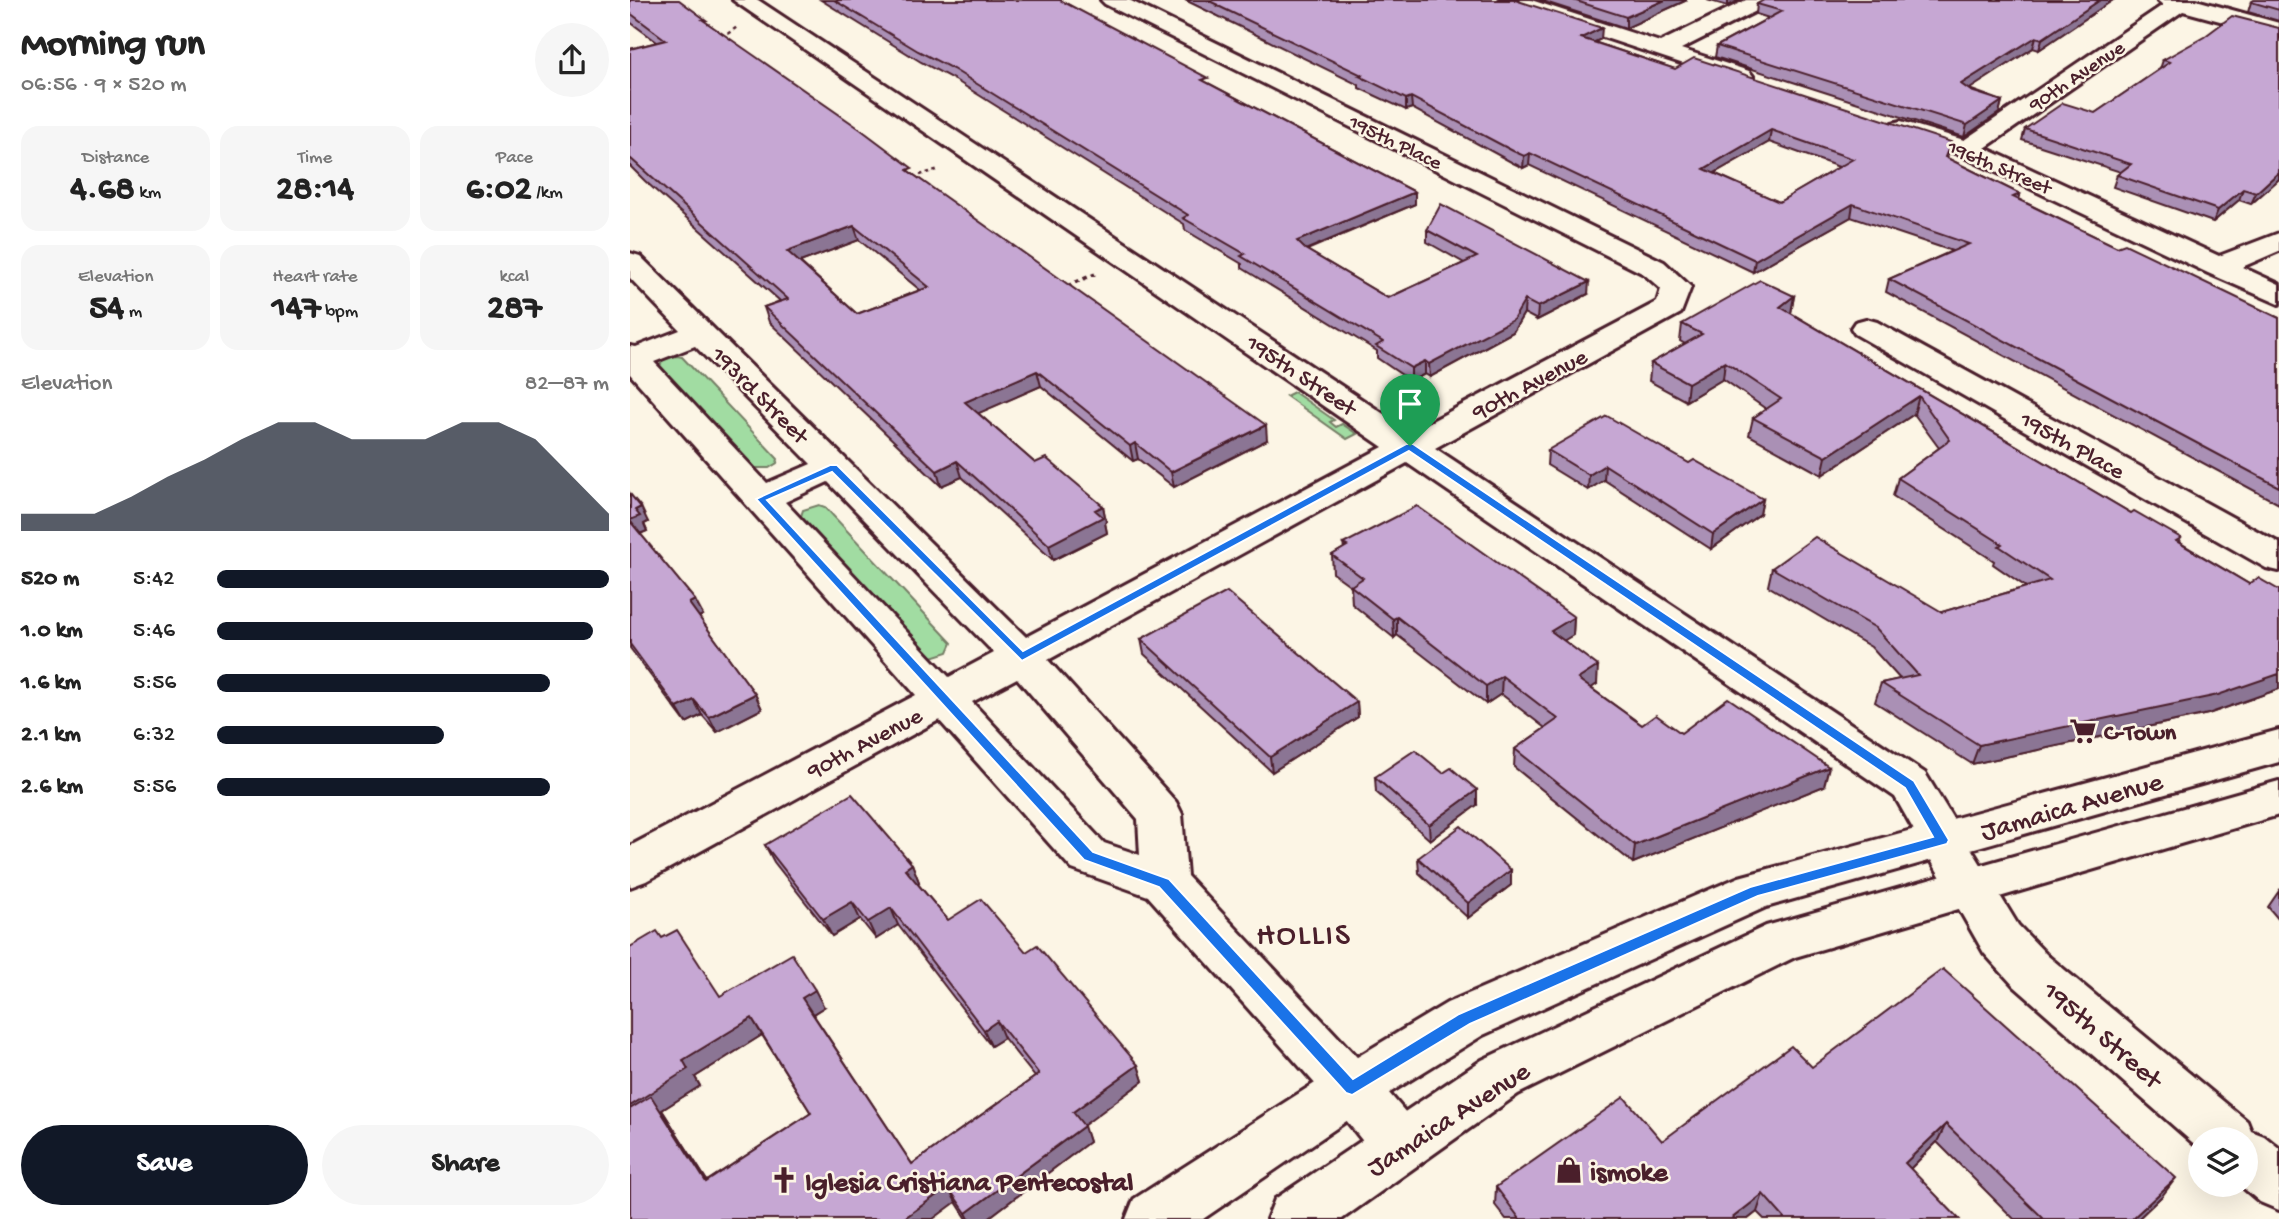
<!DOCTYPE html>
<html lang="en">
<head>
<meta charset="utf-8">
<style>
	:root { --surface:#fff; --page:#f6f6f6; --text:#222; --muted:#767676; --accent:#111827 }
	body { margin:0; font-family:"Gochi Hand",sans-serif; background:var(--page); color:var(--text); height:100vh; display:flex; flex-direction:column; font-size:26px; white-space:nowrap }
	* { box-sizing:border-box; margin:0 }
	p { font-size:23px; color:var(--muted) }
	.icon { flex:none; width:38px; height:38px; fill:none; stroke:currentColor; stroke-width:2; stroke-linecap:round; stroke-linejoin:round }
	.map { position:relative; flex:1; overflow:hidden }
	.sheet { display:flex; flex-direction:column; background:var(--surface); width:630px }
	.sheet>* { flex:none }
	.tools { position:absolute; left:1558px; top:1127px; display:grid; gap:14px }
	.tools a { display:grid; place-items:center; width:70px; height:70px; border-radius:50%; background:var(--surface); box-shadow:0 7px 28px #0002; font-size:35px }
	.pin { position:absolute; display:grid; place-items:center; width:60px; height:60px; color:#fff; margin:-72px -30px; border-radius:50% 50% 50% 0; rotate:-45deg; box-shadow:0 0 7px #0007 }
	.pin .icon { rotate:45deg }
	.round { display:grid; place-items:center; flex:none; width:74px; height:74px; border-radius:37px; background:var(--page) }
	.summary { display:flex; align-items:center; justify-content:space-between; height:119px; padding:0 21px }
	h1 { font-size:38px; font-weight:700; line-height:52px }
	.stats { display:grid; grid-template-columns:repeat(3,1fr); gap:10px; height:119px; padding:7px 21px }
	.stats div { display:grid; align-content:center; border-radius:18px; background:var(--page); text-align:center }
	.stats b { font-size:35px; font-weight:700 }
	.stats small { font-size:19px; font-weight:400 }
	.stats p { font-size:19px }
	.chart { height:196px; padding:14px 21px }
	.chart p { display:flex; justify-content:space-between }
	.chart svg { width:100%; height:126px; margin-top:7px; fill:var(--accent); opacity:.7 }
	.primary-button { display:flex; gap:14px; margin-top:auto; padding:14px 21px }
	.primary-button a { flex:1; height:80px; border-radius:42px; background:var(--accent); color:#fff; font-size:28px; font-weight:700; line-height:80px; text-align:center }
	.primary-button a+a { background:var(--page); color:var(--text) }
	ul { padding:0 21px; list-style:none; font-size:23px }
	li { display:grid; grid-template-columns:112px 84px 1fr; align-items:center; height:52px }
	li i { height:18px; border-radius:9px; background:var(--accent) }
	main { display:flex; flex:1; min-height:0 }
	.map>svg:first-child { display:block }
	.green { fill:#a1dca2; stroke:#767e66; stroke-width:2 }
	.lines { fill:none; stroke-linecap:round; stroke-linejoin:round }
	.minor-casing { stroke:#4a1f2b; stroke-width:6 }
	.major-casing { stroke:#4a1f2b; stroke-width:6 }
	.path-far1 { stroke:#4a1f2b; stroke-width:2.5; stroke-dasharray:3.5 3.5; stroke-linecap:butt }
	.path { stroke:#4a1f2b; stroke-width:3.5; stroke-dasharray:4.5 4.5; stroke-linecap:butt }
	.minor { fill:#fcf5e5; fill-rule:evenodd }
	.major { fill:#fcf5e5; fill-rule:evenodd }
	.wall { fill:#aa90b5; stroke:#4a1f2b; stroke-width:2; fill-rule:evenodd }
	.shaded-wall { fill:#8b7594; stroke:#4a1f2b; stroke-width:2 }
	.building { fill:#c6a7d3; stroke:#4a1f2b; stroke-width:2; fill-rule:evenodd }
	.route { fill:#1a73e8; stroke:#fff; stroke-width:2; fill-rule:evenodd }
	.labels { text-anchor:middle; stroke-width:5; stroke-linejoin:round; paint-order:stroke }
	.far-street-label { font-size:21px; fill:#4a1f2b; stroke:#fcf5e5 }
	.street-label { font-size:24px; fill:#4a1f2b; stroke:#fcf5e5 }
	.poi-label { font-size:24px; font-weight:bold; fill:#4a1f2b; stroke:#fcf5e5; text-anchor:start }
	.near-street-label { font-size:28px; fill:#4a1f2b; stroke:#fcf5e5 }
	.near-poi-label { font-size:28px; font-weight:bold; fill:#4a1f2b; stroke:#fcf5e5; text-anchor:start }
	.near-neighbourhood-label { font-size:32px; letter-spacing:2px; fill:#4a1f2b; stroke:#fcf5e5 }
</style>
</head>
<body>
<main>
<section class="sheet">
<div class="summary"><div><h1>Morning run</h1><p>06:56 · 9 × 520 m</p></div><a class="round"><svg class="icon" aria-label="share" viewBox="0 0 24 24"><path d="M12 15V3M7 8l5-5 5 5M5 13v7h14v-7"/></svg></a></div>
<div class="stats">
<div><p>Distance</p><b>4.68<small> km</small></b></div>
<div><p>Time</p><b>28:14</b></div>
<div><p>Pace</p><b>6:02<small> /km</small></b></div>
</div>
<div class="stats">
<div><p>Elevation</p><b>54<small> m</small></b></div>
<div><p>Heart rate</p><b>147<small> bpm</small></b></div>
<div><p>kcal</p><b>287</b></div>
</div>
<div class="chart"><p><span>Elevation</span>82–87 m</p>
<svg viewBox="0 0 160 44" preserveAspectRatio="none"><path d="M0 44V38L10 38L20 38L30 32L40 25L50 19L60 12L70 6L80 6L90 12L100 12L110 12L120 6L130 6L140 12L150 25L160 38V44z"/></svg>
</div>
<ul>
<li><b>520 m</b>5:42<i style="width:100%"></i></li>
<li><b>1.0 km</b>5:46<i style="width:96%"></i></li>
<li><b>1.6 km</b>5:56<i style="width:85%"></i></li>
<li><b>2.1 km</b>6:32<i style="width:58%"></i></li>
<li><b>2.6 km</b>5:56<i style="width:85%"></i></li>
</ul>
<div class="primary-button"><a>Save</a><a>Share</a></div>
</section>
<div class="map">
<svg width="1649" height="1219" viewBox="0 0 1649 1219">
	<rect width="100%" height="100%" fill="#fcf5e5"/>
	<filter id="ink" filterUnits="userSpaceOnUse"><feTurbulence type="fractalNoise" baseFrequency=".0143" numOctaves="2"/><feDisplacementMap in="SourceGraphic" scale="14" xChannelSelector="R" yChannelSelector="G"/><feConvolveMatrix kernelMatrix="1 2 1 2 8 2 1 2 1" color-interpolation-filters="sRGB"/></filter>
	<g filter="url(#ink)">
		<g class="green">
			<polygon points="47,356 52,357 148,459 147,463 139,468 124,468 30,366 33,359"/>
			<polygon points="664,392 704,420 700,422 706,427 712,424 727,434 717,439 656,396"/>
			<polygon points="189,505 195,507 322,643 318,652 302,657 296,656 170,519 173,510"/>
		</g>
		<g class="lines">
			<defs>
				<g id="minor">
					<path d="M103,0H128L781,432L1027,302L1031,289L1014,274L475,4L471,0H499L1034,262L1061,287L1051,313L805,448L1295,773L1388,925L1418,956L1617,1121L1621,1131L1634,1136L1649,1148V1210L1630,1202L1610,1185H1615V1139H1570V1149L1384,986L1354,953L1265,797L777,463L418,660L546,802L552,814L557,876L740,1071L789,1128L797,1146L789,1164L770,1172L751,1164L704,1105L518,896L442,869L309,720L16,881L0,887V846L286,695L0,374V346L6,347L50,330L0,278V253L10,256L396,637L753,447ZM65,346L181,464L137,483L24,362ZM198,482L364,653L319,677L155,502ZM387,678L508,819L510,855L474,843L342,702Z"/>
					<polygon points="869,0 901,0 1030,42 1116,0 1144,0 1140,4 1051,49 1119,71 1123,76 1119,81 1111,83 873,4"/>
					<polygon points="1527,0 1566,0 1649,23 1649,37 1553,11 1355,148 1589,256 1649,233 1649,251 1612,267 1649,284 1649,304 1578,273 1328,154 1262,133 1259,128 1262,123 1271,121 1334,140 1533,5"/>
					<polygon points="1236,319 1247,322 1649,543 1649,571 1636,568 1225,334 1221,328 1225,322"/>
				</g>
				<g id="major">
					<polygon points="1649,730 1649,762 1136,907 853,1035 740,1105 573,1219 496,1219 504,1199 704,1071 817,1003 1109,877"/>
					<polygon points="1649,781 1649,815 1165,957 888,1094 712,1219 637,1219 645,1199 852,1060 1136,926"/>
				</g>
			</defs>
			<use href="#minor" class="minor-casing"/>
			<use href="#major" class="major-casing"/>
			<g class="path-far1">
				<polyline points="92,38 107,27"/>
				<polyline points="290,175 309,169"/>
			</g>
			<polyline class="path" points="437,286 465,274"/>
			<use href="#minor" class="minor"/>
			<use href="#major" class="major"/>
		</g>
		<g class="wall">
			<path d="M0,0L78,24L284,175L637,440L544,487L508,459L503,461L411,386L348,413L405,463L473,506L476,522L475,523L477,533L423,560L332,477L311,486L139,322L134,307L150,301L15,181L0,166V49L27,42L0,22ZM229,240L290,290L227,314L170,262Z"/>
			<polygon points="191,0 430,0 578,83 785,192 785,204 677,250 758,298 834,263 797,242 797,230 958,294 907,320 894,313 883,332 800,377 795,374 781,381 747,358 747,351 612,268 612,264 555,230 554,224 325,80 291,62"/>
			<path d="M555,0H885L971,39L964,42L1045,69L1318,154L1317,158L1390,194L1388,199L1487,247L1649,318V504L1256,292L1259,279L1322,251L1221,217L1123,272L899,165L893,168L883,163L782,108L776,110L729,88V85ZM1139,142L1209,167L1149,202L1084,173Z"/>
			<polygon points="909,0 1057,0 996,28"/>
			<polygon points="1077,0 1110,0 1098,6"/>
			<polygon points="1483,0 1409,50 1403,48 1339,89 1372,101 1369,113 1334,137 1085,57 1087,46 1139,18 1126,14 1127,4"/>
			<polygon points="1649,0 1649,21 1618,12 1621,2"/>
			<polygon points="1649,28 1649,179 1621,204 1609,200 1583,222 1483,187 1487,175 1491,172 1392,140 1395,129 1465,113 1530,69 1533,60"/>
			<polygon points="1164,296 1161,313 1501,513 1551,538 1549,542 1619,584 1649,590 1649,689 1578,714 1342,764 1245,702 1251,683 1270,679 1241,647 1138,586 1142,568 1312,612 1396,587 1363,564 1364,561 1263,496 1268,478 1309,448 1284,414 1192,475 1119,435 1123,418 1136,409 1093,379 1056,401 1019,381 1021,363 1055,344 1050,341 1052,324"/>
			<polygon points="918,450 1059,463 1133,499 1130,514 1081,549 974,480 958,490 917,465"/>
			<polygon points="0,494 18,522 14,524 17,531 10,534 73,615 69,617 125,694 132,709 87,732 72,715 56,723 0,648"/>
			<polygon points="713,544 944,617 943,635 934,640 967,684 961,688 1012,725 1051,733 1194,786 1003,863 884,767 885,749 915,728 871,694 856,704 767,635 764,638 722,604 721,586 703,573 702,555 714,548"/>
			<polygon points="511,639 727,702 728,717 642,772 514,654"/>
			<polygon points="813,773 847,805 800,840 746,792 745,777"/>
			<path d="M135,845L282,864L289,882L287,883L318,920L396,952L508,1065L513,1081L453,1125L459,1142L357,1219H337L326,1202L0,1219L32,938L90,996L194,1007L183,1014L282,1164L405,1077L374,1038L361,1046L268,925L246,939L230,919L202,936L144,862ZM132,1035L181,1113L77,1181L32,1110L70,1086L65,1077Z"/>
			<polygon points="788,858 881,870 881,885 838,918 789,873"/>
			<polygon points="1649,891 1649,920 1638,907"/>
			<polygon points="1182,1067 1532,1196 1508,1219 1384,1219 1307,1142 1280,1169 1329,1219 1134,1219 1127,1212 1118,1219 876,1219 865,1205 866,1187 1032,1141"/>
		</g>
		<g class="shaded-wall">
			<polygon points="1035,0 1057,0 996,28 996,17"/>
			<polygon points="1098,0 1110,0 1098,6"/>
			<polygon points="1470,0 1483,0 1409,50 1412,39"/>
			<polygon points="972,28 971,39 950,49 951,38"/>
			<polygon points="1406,37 1403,48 1329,96 1331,84"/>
			<polygon points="781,97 782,108 776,110 776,99"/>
			<polygon points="1372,101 1369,113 1334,137 1337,125"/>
			<polygon points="1141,130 1139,142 1072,180 1074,169"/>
			<polygon points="900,153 899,165 893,168 894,156"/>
			<polygon points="1649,172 1649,179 1621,204 1626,193"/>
			<polygon points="1613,189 1609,200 1583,222 1588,210"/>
			<polygon points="785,192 785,204 668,253 667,241"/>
			<polygon points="1223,204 1221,217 1123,272 1125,260"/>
			<polygon points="224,226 229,240 162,265 157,251"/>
			<polygon points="959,282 958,294 907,320 908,307"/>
			<polygon points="1164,296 1161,313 1147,324 1150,307"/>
			<polygon points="895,300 894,313 883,332 800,377 799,364"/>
			<polygon points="795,361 795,374 781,381 781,368"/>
			<polygon points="1095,362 1093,379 1056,401 1058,383"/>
			<polygon points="407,371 411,386 340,417 335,402"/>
			<polygon points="1289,396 1284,414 1192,475 1196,457"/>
			<polygon points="636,425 637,440 544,487 541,472"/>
			<polygon points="505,443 508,459 503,461 500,446"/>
			<polygon points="327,461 332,477 311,486 307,471"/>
			<polygon points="975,465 974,480 958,490 959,475"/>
			<polygon points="1133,499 1130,514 1081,549 1083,534"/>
			<polygon points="473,506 476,522 475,523 477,533 423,560 419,545 465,510"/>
			<polygon points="11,507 18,522 14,524 17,531 7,535 0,520 5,510"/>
			<polygon points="65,600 73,615 66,618 59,603"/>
			<polygon points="767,617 767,635 764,638 763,619"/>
			<polygon points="944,617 943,635 920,649 921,631"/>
			<polygon points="968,666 967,684 947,698 948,679"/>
			<polygon points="1649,674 1649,689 1578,714 1342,764 1349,745"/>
			<polygon points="872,676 871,694 856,704 856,686"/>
			<polygon points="125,694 132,709 87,732 79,717"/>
			<polygon points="64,700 72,715 56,723 47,708"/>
			<polygon points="727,702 728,717 642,772 640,757"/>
			<polygon points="1199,767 1194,786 1003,863 1005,845"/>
			<polygon points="847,790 847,805 800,840 799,825"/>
			<polygon points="282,864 289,882 282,886 275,869"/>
			<polygon points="881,870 881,885 838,918 838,903"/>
			<polygon points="222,902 230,919 202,936 193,919"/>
			<polygon points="261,908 268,925 246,939 238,922"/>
			<polygon points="185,990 194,1007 181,1015 172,998"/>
			<polygon points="122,1018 132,1035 65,1077 70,1086 32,1110 88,1198 0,1113 0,1106 53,1060"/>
			<polygon points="367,1021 374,1038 361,1046 354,1030"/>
			<polygon points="508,1065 513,1081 449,1129 443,1112"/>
			<polygon points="1316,1124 1307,1142 1267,1182 1275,1163"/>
			<polygon points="454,1126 459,1142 357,1219 339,1219 336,1213"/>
			<polygon points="1546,1178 1532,1196 1508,1219 1502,1219"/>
			<polygon points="318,1187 326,1202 303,1219 273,1219"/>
			<polygon points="1133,1194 1127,1212 1118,1219 1101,1219"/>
		</g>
		<g class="building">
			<path d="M0,0H49L76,20H73L230,129L282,168L277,170L636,425L541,472L505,443L500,446L407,371L335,402L405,463L416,458L473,506L465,510L473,517L419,545L327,461L307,471L134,307L158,299L0,158V49L36,40L0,13ZM224,226L299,287L227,314L157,251Z"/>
			<polygon points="204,0 430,0 578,78 572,80 785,192 667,241 675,249 758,298 847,257 797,230 811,204 959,282 908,307 895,300 883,320 799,364 795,361 781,368 746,346 753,342 611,256 615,254 553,218 558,215 323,69 288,51"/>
			<path d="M577,0H885L972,28L951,38L1045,69L1064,58L1321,142L1315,157L1390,194L1383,197L1487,247L1495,244L1649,318V487L1259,279L1339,244L1223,204L1125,260L900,153L894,156L883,151L781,97L776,99L729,76L732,75L586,5H588ZM1141,130L1223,159L1149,202L1074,169Z"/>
			<polygon points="943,0 1035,0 996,17"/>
			<polygon points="1134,0 1470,0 1412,39 1406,37 1331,84 1341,91 1372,101 1337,125 1087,46 1152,11 1127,4"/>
			<polygon points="1624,0 1649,0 1649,10 1621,2"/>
			<polygon points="1602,16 1649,28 1649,172 1626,193 1613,189 1588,210 1487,175 1501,164 1395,129 1433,103 1465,113 1540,62 1533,60 1574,37"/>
			<polygon points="1130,280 1164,296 1150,307 1501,513 1504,511 1551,538 1546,541 1619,584 1628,578 1649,590 1649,674 1588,695 1349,745 1251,683 1288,675 1246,628 1142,568 1185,537 1312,612 1420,580 1369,546 1372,544 1268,478 1320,440 1289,396 1196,457 1123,418 1151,399 1095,362 1058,383 1021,363 1072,334 1052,324"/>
			<polygon points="977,416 1059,463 1064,460 1133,499 1083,534 975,465 959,475 918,450"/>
			<polygon points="0,494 11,507 5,510 10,516 0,520"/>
			<polygon points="787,506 944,617 921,631 968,666 948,679 1012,725 1026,715 1051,733 1098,698 1199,767 1005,845 885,749 928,719 872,676 856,686 767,617 763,619 721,586 733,578 702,555 717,546 713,544"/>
			<polygon points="0,521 65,600 59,603 125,694 79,717 64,700 47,708 0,644"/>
			<polygon points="597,592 727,702 640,757 511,639"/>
			<polygon points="785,750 813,773 821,768 847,790 799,825 745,777"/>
			<polygon points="222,794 282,864 275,869 318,920 351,899 396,952 407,945 508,1065 443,1112 454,1126 336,1213 318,1187 273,1219 0,1219 0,1109 21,1096 76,1182 181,1113 122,1018 53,1060 58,1069 0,1106 0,947 27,931 32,938 47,930 90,996 162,954 185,990 172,998 282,1164 409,1074 367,1021 354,1030 261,908 238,922 222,902 193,919 135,845"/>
			<polygon points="831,826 881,870 838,903 788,858"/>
			<polygon points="1313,969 1546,1178 1502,1219 1414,1219 1316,1124 1275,1163 1329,1219 1155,1219 1133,1194 1101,1219 890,1219 866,1187 994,1097 1032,1141 1161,1046 1182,1067"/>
		</g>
	</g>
	<path class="route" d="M776,444H783L1284,781L1319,840L1317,844L1128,896L840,1024L722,1095L716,1093L529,887L454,860L126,499L200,465H207L393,651ZM779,451L1275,788L1303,837L1120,887L829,1014L723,1079L539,879L463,852L137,500L202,472L392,661Z"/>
	<defs>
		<symbol id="supermarket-bare" viewBox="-9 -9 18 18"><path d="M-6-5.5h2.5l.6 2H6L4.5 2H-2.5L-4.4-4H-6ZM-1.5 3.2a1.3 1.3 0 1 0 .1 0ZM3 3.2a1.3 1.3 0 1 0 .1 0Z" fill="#4a1f2b" stroke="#fcf5e5" stroke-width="2.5" paint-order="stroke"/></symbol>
		<symbol id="shop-bare" viewBox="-9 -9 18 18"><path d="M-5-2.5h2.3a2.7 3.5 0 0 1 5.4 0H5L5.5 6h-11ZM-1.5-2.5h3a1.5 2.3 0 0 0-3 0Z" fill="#4a1f2b" stroke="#fcf5e5" stroke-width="2.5" paint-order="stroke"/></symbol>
		<symbol id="church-bare" viewBox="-9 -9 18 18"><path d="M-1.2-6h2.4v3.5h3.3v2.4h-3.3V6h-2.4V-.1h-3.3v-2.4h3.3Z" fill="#4a1f2b" stroke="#fcf5e5" stroke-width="2.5" paint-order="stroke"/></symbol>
	</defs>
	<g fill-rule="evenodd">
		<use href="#supermarket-bare" x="1434" y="712" width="38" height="38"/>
		<use href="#shop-bare" x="920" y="1151" width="38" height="38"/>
		<use href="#church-bare" x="135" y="1161" width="38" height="38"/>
	</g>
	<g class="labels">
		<g class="far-street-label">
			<text transform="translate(1446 75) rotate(-34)" y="7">90th Avenue</text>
			<text transform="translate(766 141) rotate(26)" y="7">195th Place</text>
			<text transform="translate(1370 166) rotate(23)" y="7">196th Street</text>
		</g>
		<g class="street-label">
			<text transform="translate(672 374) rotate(34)" y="8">195th Street</text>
			<text transform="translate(899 383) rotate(-28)" y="8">90th Avenue</text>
			<text transform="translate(131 394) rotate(45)" y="8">193rd Street</text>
			<text transform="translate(1443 444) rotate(29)" y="8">195th Place</text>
			<text transform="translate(234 742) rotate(-28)" y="8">90th Avenue</text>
		</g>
		<g class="poi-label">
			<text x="1474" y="739">C-Town</text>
		</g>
		<g class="near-street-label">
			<text transform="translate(1441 804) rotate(-16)" y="10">Jamaica Avenue</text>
			<text transform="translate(1474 1033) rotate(41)" y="10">195th Street</text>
			<text transform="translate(817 1117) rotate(-33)" y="10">Jamaica Avenue</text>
		</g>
		<g class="near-poi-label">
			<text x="960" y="1180">ismoke</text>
			<text x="175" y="1190">Iglesia Cristiana Pentecostal</text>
		</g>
		<g class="near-neighbourhood-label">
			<text x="674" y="943">HOLLIS</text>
		</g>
	</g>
</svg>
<div class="tools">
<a><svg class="icon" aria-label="layers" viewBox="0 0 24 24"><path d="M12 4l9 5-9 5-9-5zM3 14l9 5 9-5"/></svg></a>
</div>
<div class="pin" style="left:780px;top:446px;background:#1e9e55"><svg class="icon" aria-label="arrive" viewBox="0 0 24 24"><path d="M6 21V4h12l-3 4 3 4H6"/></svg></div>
</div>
</main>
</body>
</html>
